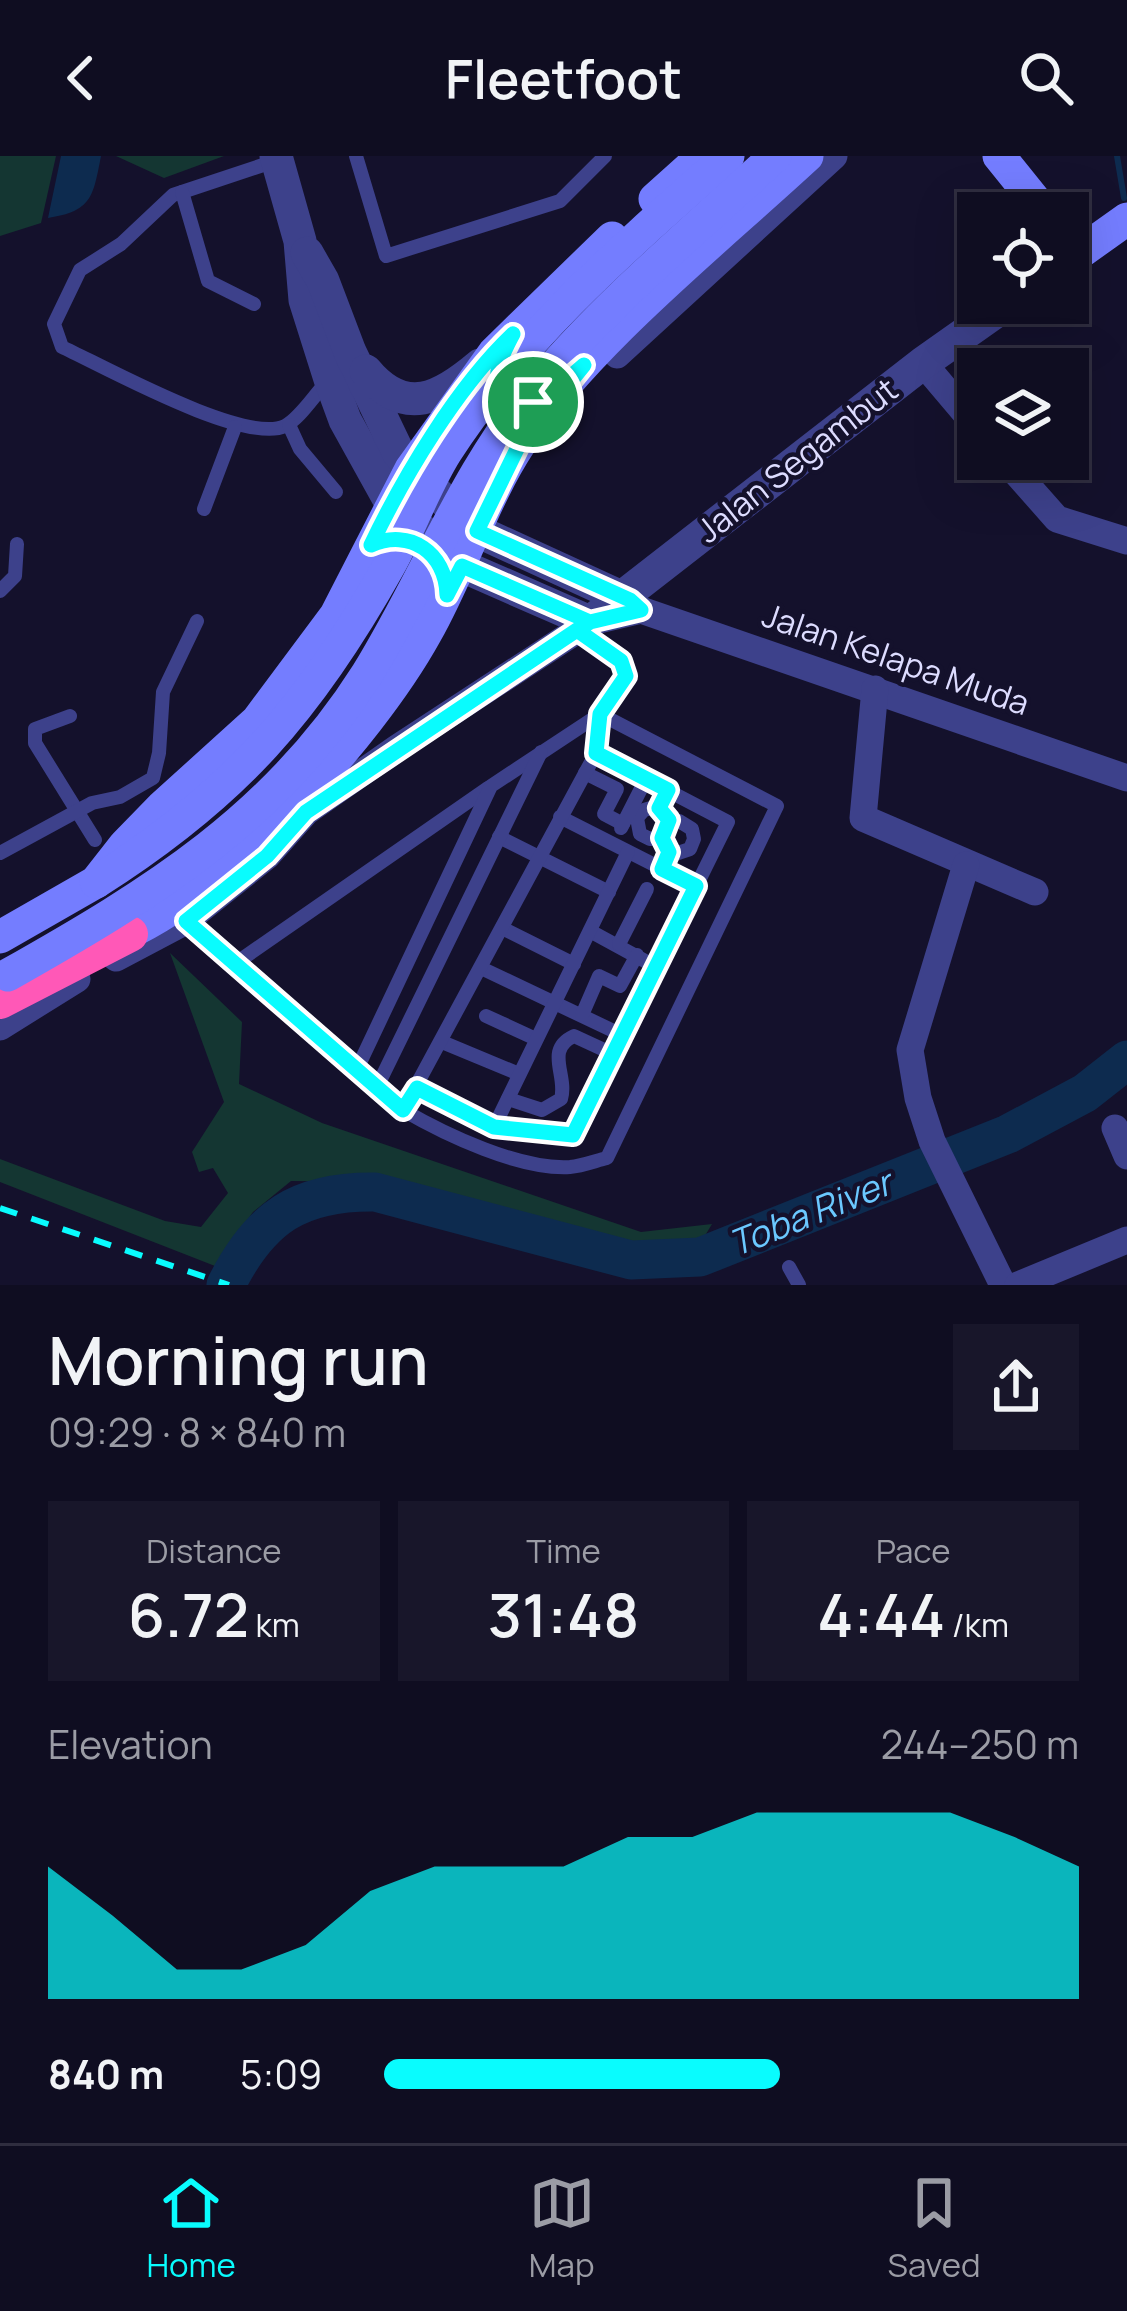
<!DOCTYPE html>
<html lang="en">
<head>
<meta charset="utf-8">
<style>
	:root { --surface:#0f0d21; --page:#18162a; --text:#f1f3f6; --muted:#9b9ca5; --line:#2f2d3f; --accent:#09fcfe }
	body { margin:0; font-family:Manrope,sans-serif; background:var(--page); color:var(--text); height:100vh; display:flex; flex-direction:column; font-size:45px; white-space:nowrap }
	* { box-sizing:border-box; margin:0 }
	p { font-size:39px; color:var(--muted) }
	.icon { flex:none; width:66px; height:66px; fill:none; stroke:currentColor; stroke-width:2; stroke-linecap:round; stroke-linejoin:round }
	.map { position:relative; height:1129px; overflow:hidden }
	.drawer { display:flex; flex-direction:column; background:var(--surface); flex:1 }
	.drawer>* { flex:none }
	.controls { position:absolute; left:957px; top:36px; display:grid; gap:24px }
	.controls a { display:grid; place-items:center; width:132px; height:132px; border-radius:0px; background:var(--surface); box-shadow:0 12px 48px #0002,0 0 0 3px var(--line); font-size:60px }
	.pin { position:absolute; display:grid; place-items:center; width:102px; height:102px; color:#fff; margin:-51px; border:6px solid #fff; border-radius:50%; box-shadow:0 3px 12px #0007 }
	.round { display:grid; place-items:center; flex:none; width:126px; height:126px; border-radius:0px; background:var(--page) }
	.overview { display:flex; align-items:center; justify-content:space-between; height:204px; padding:0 48px }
	h1 { font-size:66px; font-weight:600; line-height:90px }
	.stats { display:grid; grid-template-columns:repeat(3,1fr); gap:18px; height:204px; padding:12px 48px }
	.stats div { display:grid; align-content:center; border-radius:0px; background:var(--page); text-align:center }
	.stats b { font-size:60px; font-weight:600 }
	.stats small { font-size:33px; font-weight:400 }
	.stats p { font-size:33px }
	.chart { height:336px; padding:24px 48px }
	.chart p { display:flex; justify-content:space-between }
	.chart svg { width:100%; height:216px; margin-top:12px; fill:var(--accent); opacity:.7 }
	ul { padding:0 48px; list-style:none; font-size:39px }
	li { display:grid; grid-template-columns:192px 144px 1fr; align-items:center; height:90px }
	li i { height:30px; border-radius:15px; background:var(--accent) }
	header { display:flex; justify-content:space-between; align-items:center; height:156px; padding:0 48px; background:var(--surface); font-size:54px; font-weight:600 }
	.menu { display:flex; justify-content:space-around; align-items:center; height:168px; border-top:3px solid var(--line); background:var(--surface); font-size:33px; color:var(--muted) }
	.menu a { display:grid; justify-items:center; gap:6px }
	.menu .on { color:var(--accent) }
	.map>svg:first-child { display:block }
	.green { fill:#143632 }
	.water { fill:#0d2b4f }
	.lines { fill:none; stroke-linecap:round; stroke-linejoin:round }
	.stream { stroke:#0d2b4f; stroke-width:6 }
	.river { stroke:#0d2b4f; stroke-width:39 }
	.service { stroke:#3d418b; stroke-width:14 }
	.minor { stroke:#3d418b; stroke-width:27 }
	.tertiary { stroke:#3d418b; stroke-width:33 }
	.secondary { stroke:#747dff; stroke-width:33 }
	.motorway { stroke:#ff58b7; stroke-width:36 }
	.rail { stroke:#09fcfe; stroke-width:6; stroke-dasharray:18 15; stroke-linecap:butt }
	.secondary-bridge { stroke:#747dff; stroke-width:33 }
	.route-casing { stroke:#fff; stroke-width:24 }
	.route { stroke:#09fcfe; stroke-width:15 }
	.labels { text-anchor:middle; stroke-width:9; stroke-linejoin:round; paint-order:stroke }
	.street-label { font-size:33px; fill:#dddcff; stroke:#14112c }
	.water-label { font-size:36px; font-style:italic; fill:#6bc8ff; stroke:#14112c }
</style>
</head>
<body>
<header><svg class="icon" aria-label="back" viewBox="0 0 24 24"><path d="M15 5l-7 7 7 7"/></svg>Fleetfoot<svg class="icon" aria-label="search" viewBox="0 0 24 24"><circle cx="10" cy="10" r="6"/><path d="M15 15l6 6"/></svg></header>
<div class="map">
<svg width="1127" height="1129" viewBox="0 0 1127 1129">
	<rect width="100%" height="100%" fill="#14112c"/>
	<g class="green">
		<polygon points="0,0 56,0 41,67 0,80"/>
		<polygon points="116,0 224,0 164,22"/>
		<polygon points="170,797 242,866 239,928 322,967 641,1076 712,1068 700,1088 626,1093 390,1026 291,1025 253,1056 215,1110 0,1026 0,1003 165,1065 201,1071 228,1037 213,1012 199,1016 192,996 224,946"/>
	</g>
	<path class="water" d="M61,0H101C93,41 92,55 48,62Z"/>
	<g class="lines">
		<polyline class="stream" points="1117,0 1124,42"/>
		<path class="river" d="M226,1129C260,1061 299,1035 375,1036L631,1104L700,1101L1008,978L1085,937L1127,904"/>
		<g class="service">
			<polyline points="356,0 386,100 560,45 605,0"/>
			<path d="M275,5L173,39L121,88L80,114L54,168L62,191C105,211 245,289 285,270C301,262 316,236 330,223"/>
			<polyline points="182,36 208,125 254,148"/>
			<polyline points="289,269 300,293 336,336"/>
			<polyline points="204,353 235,271"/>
			<polyline points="0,435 15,420 17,388"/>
			<polyline points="70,560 35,573 35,587 95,684"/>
			<polyline points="585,617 617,633 604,658 623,668"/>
			<polygon points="654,651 667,658 668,668 679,665 692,673 694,683 690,693 675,698 665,693 661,681 650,683 640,678 637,662 644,654"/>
			<polyline points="560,661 696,730"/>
			<polyline points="621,672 646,623"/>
			<polyline points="499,681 609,736"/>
			<polyline points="0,697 92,647 120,641 153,622 159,597 163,536 197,465"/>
			<path d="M186,765L403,954C446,979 520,1014 570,1011C582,1010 595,1005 607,1002L777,650L600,558L626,520V512L577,474"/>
			<polyline points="502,772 574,808"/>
			<polyline points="590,775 656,811"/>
			<polyline points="619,788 647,733"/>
			<polyline points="236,807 488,632"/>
			<polyline points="481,812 622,879"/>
			<polyline points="582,859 599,820 620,830 637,799"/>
			<polyline points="486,860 536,883"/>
			<polyline points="442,886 519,918"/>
			<polyline points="357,913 491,630 600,558"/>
			<polyline points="377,931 541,596"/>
			<polyline points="417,932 494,971 573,979 728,666 596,597"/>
			<path d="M508,943L542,954L561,943C568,919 544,894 574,880L613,898"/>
			<polyline points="403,954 596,597 600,558"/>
			<polyline points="494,971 628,696"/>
			<polyline points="789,1111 799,1129"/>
		</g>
		<g class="minor">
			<polyline points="617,199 834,0"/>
			<polyline points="923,207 978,272"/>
			<polyline points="1004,303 1057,363 1127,385"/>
			<polyline points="641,454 1127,622"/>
			<polyline points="875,533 863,662 1035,736"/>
			<polyline points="966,709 910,894 918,942 932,985 1003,1129"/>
			<polyline points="116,802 186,765 267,700 306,656 397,592 590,466 641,454 619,440"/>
			<polyline points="0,871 77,823"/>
			<polyline points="1115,972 1127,1000"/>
			<polyline points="1018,1129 1127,1084"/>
		</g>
		<g class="tertiary">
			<polyline points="276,0 300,85 305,144 330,223 345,264 391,347 462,410 590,466 923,207 1008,147"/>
			<polyline points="307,97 323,125 350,196 398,296 411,313 477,375 619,440"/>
			<path d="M366,215C405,262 441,242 480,209"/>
		</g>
		<g class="secondary">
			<polyline points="999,0 1045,57"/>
			<polyline points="655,43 703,0"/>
			<polyline points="1068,105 1127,63"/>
			<polyline points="0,781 96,726 125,689 162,651 257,565 336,459 411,313 494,197 612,82"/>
			<path d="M104,787C219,747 368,582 426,477C459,419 484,342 519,289C588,186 714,86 807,0"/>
		</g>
		<polyline class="motorway" points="0,845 130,778"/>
		<polyline class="rail" points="0,1052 229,1129"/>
		<g class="secondary-bridge">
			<path d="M96,726C235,638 309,553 389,410C410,373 424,331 446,296C521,180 626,90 728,0"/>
			<path d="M8,819C153,737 276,662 367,518C426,423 465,315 539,228C609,145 695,74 775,0"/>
		</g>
	</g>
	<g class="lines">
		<defs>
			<path id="route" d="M533,246H514C486,226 500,203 513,178C457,231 404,320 371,389C410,372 446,397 447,439L462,410L590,466L577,474L621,505L626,520L600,558L596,597L668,634L659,652L669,664L662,682L669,696L662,713L696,730L573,979L494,971L417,932L403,954L186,765L267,700L306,656L577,474L590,466L641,454L630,444L477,375L518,291L584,209L548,240L533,246"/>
		</defs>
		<use href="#route" class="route-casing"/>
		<use href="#route" class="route"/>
	</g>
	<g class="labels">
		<g class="street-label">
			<text transform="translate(797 304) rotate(-38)" y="12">Jalan Segambut</text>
			<text transform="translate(896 503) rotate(19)" y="12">Jalan Kelapa Muda</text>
		</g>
		<g class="water-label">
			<text transform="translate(810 1057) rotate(-22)" y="13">Toba River</text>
		</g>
	</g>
</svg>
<div class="controls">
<a><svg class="icon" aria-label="locate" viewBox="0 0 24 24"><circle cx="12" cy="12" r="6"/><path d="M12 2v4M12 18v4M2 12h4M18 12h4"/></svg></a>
<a><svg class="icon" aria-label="layers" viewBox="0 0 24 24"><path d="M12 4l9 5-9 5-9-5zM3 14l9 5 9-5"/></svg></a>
</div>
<div class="pin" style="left:533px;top:246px;background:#1e9e55"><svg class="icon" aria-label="arrive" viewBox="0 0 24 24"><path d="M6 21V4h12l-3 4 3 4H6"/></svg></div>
</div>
<section class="drawer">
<div class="overview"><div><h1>Morning run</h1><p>09:29 · 8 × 840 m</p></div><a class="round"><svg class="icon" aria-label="share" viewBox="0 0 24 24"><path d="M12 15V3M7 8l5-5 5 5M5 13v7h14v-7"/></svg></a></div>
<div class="stats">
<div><p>Distance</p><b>6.72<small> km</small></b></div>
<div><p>Time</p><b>31:48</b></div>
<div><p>Pace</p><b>4:44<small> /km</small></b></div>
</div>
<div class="chart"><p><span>Elevation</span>244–250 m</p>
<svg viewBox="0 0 160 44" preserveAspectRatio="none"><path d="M0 44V17L10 27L20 38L30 38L40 33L50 22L60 17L70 17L80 17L90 11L100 11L110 6L120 6L130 6L140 6L150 11L160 17V44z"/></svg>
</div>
<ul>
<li><b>840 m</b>5:09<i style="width:57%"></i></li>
</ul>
</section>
<nav class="menu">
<a class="on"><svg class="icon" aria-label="home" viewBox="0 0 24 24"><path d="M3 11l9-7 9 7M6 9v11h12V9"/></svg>Home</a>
<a><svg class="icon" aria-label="map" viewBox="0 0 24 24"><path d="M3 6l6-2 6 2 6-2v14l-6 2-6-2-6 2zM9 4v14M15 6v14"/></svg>Map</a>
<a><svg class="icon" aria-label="saved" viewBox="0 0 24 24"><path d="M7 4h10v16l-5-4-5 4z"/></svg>Saved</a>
</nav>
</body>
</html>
